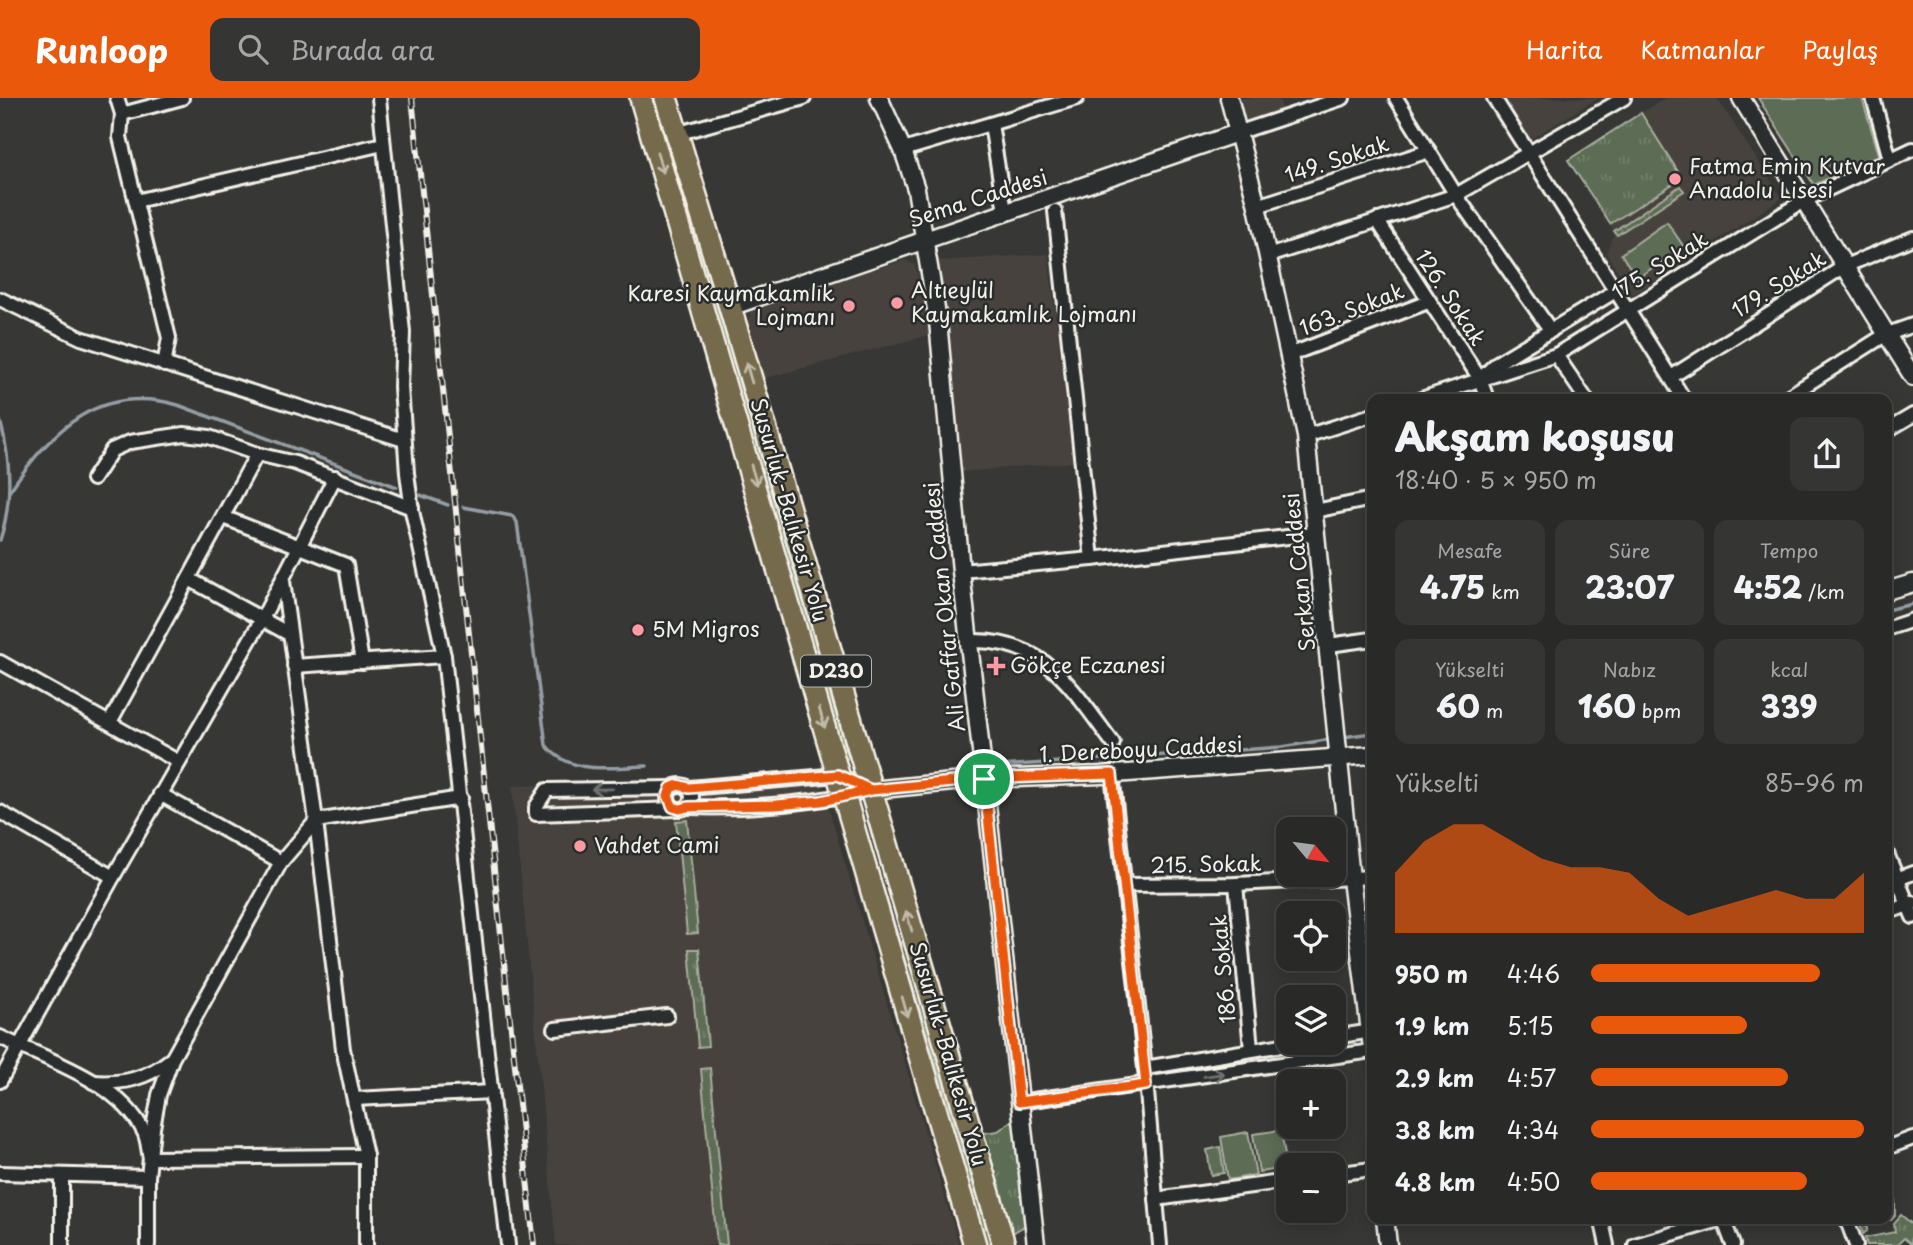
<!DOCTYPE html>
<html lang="tr">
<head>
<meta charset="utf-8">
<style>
	:root { --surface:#292928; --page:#353534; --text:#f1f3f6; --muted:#a5a6a8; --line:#454545; --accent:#ea580c }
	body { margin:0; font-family:"Playpen Sans",sans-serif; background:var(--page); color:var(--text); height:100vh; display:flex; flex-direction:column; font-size:26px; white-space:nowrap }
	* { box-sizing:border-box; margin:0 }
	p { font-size:23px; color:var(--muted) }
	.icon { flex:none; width:38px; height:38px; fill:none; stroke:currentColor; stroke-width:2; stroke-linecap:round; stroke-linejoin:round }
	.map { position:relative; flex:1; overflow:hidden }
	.details { position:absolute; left:1367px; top:296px; width:525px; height:830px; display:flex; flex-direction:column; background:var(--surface); border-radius:14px; box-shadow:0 4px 18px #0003,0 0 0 2px var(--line) }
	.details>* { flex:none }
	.needle { width:46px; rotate:119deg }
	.fabs { position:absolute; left:1276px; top:719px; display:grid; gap:14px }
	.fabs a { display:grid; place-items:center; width:70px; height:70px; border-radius:14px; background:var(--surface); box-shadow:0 4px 18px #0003,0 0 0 2px var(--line); font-size:35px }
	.pin { position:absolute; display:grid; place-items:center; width:60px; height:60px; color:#fff; margin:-30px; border:4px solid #fff; border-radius:50%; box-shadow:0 2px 7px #0007 }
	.round { display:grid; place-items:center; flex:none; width:74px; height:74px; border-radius:14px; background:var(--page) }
	.overview { display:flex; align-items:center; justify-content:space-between; height:119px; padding:0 28px }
	h1 { font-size:38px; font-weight:800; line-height:52px }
	.metrics { display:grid; grid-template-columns:repeat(3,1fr); gap:10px; height:119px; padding:7px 28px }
	.metrics div { display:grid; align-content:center; border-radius:14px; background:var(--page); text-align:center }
	.metrics b { font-size:30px; font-weight:800 }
	.metrics small { font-size:19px; font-weight:400 }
	.metrics p { font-size:19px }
	.chart { height:196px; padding:14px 28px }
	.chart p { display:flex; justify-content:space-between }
	.chart svg { width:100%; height:126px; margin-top:7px; fill:var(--accent); opacity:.7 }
	ul { padding:0 28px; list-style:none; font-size:23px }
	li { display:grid; grid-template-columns:112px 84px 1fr; align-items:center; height:52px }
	li i { height:18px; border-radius:9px; background:var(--accent) }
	header { display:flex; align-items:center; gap:42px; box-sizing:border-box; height:98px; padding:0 35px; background:var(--accent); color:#fff }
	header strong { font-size:33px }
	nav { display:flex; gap:38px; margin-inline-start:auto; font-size:24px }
	.search { width:490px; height:63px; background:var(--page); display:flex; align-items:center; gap:18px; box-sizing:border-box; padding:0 24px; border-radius:14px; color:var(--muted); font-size:26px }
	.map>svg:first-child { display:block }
	.built { fill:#47433e }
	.grass { fill:url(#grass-tufts); stroke:#a8ae9e; stroke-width:2 }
	.park { fill:#5c6c54; stroke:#a8ae9e; stroke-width:2 }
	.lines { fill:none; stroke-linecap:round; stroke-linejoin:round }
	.stream { stroke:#949ea4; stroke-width:3.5 }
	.street-casing { stroke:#f4f1e8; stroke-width:18 }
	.secondary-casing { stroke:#f4f1e8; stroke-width:21 }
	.highway-casing { stroke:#f4f1e8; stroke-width:26 }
	.street { stroke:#2a2d2e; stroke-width:12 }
	.secondary { stroke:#2a2d2e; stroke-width:16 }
	.highway { stroke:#756b4b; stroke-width:21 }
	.rail-casing { stroke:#f4f1e8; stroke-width:6 }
	.rail { stroke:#2a2d2e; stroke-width:3.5; stroke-dasharray:10; stroke-linecap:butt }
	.oneway { stroke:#c1bba9 }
	.oneway2 { stroke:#71726f }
	.route-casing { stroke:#fff; stroke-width:14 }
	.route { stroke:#ea580c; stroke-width:9 }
	.poi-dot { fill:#ff9aa2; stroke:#2a2d2e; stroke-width:2.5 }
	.labels { text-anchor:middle; stroke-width:5; stroke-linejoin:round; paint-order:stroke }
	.shield { fill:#2a2d2e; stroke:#b7b6b0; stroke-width:2 }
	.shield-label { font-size:19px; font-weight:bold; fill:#f4f1e8 }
	.street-label { font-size:21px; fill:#f4f1e8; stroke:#2a2d2e }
	.poi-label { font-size:21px; fill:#f4f1e8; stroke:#2a2d2e; text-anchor:start }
</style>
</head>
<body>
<header>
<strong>Runloop</strong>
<div class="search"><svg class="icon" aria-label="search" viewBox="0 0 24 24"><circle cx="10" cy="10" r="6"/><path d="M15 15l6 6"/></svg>Burada ara</div>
<nav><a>Harita</a><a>Katmanlar</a><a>Paylaş</a></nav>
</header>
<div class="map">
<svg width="1913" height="1147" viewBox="0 0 1913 1147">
	<defs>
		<pattern id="grass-tufts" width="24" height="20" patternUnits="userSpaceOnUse" patternTransform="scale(1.75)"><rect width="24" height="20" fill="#5c6c54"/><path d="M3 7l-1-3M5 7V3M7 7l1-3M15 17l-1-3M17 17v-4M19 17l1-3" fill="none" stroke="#74816d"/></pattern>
	</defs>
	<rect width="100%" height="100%" fill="#373735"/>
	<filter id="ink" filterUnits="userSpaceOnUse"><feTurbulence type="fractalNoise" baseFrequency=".0143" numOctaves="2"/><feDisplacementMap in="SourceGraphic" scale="14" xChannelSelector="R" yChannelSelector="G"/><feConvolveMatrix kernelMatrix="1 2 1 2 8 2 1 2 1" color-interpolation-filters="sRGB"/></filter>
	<g filter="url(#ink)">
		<g class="built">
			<polygon points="1236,0 1279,0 1283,15 1244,27"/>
			<polygon points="1502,0 1598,0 1529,42"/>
			<polygon points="1665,0 1717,0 1782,100 1633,197 1606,155 1615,134 1568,62"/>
			<polygon points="1048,156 1073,364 962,374 938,163"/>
			<polygon points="905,162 915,167 933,236 762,281 748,228 750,214 755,208"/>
			<polygon points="819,678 959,1147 556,1147 512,688"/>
		</g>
		<g class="grass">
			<polygon points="651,0 656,0 848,659 845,665"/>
			<polygon points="1641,15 1682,80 1610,126 1568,62"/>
			<polygon points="1680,88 1684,93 1617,137 1614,133"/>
			<polygon points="860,712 991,1147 986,1147"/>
			<polygon points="687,722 698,835 687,836 676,723"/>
			<polygon points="699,851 708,948 698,949 689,851"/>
			<polygon points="1353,944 1356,947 1348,950 1158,978 1154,975"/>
			<polygon points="710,970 727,1147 717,1147 701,971"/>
			<polygon points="1013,1022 1026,1127 1014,1134 1010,1132 984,1035 998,1033"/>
			<polygon points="1895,1100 1895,1117 1890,1122 1867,1123 1867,1133 1863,1136 1858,1120 1886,1120 1887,1101"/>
			<polygon points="1901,1117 1913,1127 1911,1146 1904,1140 1897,1147 1867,1147 1865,1140 1895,1134 1894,1125"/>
		</g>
		<g class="park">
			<polygon points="1758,0 1862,0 1879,57 1814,87"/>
			<polygon points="1667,124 1684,149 1637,180 1621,156"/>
			<polygon points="1281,1032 1287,1070 1259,1074 1253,1036"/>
			<polygon points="1248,1034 1256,1077 1228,1082 1221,1039"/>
			<polygon points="1220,1049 1224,1075 1211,1077 1207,1052"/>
		</g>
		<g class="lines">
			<g class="stream">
				<path d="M0,322C11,362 13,402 0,442"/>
				<path d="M9,394C51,332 98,285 178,307L397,389"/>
				<polyline points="420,397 448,407"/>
				<path d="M463,409L512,418L517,424L546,647C570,678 612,669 647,668"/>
				<polyline points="1886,512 1913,506"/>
				<polyline points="1343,639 1372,635"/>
				<polyline points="999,668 1282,649 1332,641"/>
			</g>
			<defs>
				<g id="street">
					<polyline points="117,0 122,16 120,39 169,240 164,267"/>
					<polyline points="379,0 403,234 401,289 407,375 412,413 444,558 508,1147"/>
					<polyline points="1396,0 1456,97 1551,233"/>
					<polyline points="1494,0 1684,301"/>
					<polyline points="1873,0 1890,61"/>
					<polyline points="122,16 182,0"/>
					<polyline points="991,26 1005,114"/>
					<polyline points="1240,34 1343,0"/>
					<polyline points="676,36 804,0"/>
					<polyline points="903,52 1077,0"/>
					<polyline points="136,103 383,46"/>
					<polyline points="1257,108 1429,53"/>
					<polyline points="1055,113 1092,461 1314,436"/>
					<polyline points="1377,122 1480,281 1487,301"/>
					<polyline points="1268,158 1456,97 1624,0"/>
					<polyline points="0,201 81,240 404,342"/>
					<polyline points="1289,257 1428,204"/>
					<polyline points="1556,257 1586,301"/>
					<polyline points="1671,279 1845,168 1913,140"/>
					<polyline points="1480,281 1497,265 1617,192"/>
					<polyline points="1421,301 1556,257 1805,102 1913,51"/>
					<polyline points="1784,301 1885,237 1913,227"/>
					<polyline points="1886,333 1913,317"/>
					<polyline points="1306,338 1372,317"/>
					<polyline points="93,381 112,352 130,344 184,336 209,339 257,356 295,365 412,410"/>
					<polyline points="1315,413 1372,401"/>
					<polyline points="223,419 346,467 362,564"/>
					<polyline points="961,473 1092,461"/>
					<polyline points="189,481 289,536"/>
					<polyline points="283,483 316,723 343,951 366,1058 366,1147"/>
					<polyline points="1886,531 1913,522"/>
					<path d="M969,543C1046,540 1072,591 1113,645"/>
					<polyline points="1329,547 1372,541"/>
					<polyline points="0,564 179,664"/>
					<polyline points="294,568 444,558"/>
					<polyline points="110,624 257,356"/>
					<polyline points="1112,676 1145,970 1160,1147"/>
					<circle cx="680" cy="699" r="12"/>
					<polyline points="671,690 547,692 536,709 536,716 676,711"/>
					<polyline points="689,690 838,677 871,692"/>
					<polyline points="160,696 281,764"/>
					<path d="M688,709C750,711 810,706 871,692"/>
					<polyline points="0,714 113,779"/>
					<polyline points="1886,753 1913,819"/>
					<polyline points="1886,785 1913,775"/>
					<polyline points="1236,786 1251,951"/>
					<polyline points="1124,787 1236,786 1372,779"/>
					<polyline points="1886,815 1913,805"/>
					<polyline points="555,931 667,918"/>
					<path d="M0,939C47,962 119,983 144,1034C148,1042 148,1052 150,1060L366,1058"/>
					<polyline points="1334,939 1372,933"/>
					<polyline points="1145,970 1294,945"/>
					<polyline points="0,983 113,779 262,521 335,379"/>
					<path d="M93,984C123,986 146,981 170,962"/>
					<polyline points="355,1001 492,994"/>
					<polyline points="1019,1004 1372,953"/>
					<polyline points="1886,1050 1913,1040"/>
					<polyline points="0,1075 148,1079"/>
					<polyline points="1334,1076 1372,1071"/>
					<polyline points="62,1077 62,1147"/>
					<polyline points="1156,1101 1288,1083"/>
					<polyline points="1601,1120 1607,1147"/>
					<polyline points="1723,1120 1733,1147"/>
					<polyline points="1846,1120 1856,1147"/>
					<polyline points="148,1147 148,1079 153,1030 159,997 172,961 281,764 316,723 461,700"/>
					<polyline points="1635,1147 1726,1120"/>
				</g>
				<g id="secondary">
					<polyline points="879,0 903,52 916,91 938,223 961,473 1036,1147"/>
					<polyline points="1229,0 1257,108 1306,338 1351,781 1372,950"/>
					<polyline points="1741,0 1913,279"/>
					<polyline points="730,209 1240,34"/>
					<polyline points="1886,493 1913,485"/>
					<polyline points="871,692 984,681 1101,677 1372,657"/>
					<polyline points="1385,1120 1388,1147"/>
				</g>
				<g id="highway">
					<path d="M641,0C755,382 863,765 975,1147"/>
					<polyline points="666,0 730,209 1004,1147"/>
				</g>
			</defs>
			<use href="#street" class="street-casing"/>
			<use href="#secondary" class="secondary-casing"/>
			<use href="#highway" class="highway-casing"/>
			<use href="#street" class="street"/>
			<use href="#secondary" class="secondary"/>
			<use href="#highway" class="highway"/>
			<defs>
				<polyline id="rail" points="412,0 534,1147"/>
			</defs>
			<use href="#rail" class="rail-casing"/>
			<use href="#rail" class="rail"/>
		</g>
		<defs><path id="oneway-shaft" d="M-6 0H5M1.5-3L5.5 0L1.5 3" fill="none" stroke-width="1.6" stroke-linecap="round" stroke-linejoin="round" transform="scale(1.75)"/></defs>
		<g class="oneway">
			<use href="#oneway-shaft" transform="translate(660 65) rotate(73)"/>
			<use href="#oneway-shaft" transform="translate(749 275) rotate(-106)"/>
			<use href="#oneway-shaft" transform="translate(754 377) rotate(73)"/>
			<use href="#oneway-shaft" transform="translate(822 620) rotate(74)"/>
			<use href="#oneway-shaft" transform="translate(909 823) rotate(-106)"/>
			<use href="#oneway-shaft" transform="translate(905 909) rotate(74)"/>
		</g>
		<g class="oneway2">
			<use href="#oneway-shaft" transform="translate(602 691) rotate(179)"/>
			<use href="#oneway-shaft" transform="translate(1214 977) rotate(-8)"/>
		</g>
	</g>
	<g class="lines" filter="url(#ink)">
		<defs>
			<polyline id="route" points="984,681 871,692 821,703 777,707 688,709 680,711 673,709 668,698 671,690 678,687 689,690 838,677 871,692 984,681 1112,676 1146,987 1019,1004 984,681"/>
		</defs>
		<use href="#route" class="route-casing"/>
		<use href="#route" class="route"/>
	</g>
	<g class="poi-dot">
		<circle cx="1675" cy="81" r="7"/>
		<circle cx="897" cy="205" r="7"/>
		<circle cx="849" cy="208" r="7"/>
		<circle cx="638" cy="532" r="7"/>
		<path d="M992.5 557.5h7v7h7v7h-7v7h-7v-7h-7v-7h7z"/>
		<circle cx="580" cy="748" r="7"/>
	</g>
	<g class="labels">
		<rect class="shield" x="801" y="557.5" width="70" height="31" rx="5"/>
		<g class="shield-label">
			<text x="836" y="580">D230</text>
		</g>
		<g class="street-label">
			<text transform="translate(1337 62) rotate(-18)" y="7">149. Sokak</text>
			<text transform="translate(978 101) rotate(-18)" y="7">Sema Caddesi</text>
			<text transform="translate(1660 168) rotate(-32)" y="7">175. Sokak</text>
			<text transform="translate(1779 187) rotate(-32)" y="7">179. Sokak</text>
			<text transform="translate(1450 200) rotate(57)" y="7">126. Sokak</text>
			<text transform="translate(1352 212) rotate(-21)" y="7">163. Sokak</text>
			<text transform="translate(789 412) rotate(74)" y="7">Susurluk-Balıkesir Yolu</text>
			<text transform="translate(1300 474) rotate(-96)" y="7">Serkan Caddesi</text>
			<text transform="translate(945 509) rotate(-96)" y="7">Ali Gaffar Okan Caddesi</text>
			<text transform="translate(1141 652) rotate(-3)" y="7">1. Dereboyu Caddesi</text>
			<text transform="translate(1206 767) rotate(-1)" y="7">215. Sokak</text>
			<text transform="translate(1224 871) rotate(-95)" y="7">186. Sokak</text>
			<text transform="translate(948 956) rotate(74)" y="7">Susurluk-Balıkesir Yolu</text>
		</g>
		<g class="poi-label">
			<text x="1689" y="76">Fatma Emin Kutvar<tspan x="1689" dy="24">Anadolu Lisesi</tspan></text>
			<text x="911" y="200">Altıeylül<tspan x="911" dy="24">Kaymakamlık Lojmanı</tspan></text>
			<text x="835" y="203" text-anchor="end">Karesi Kaymakamlık<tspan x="835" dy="24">Lojmanı</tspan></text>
			<text x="652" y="539">5M Migros</text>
			<text x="1010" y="575">Gökçe Eczanesi</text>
			<text x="594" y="755">Vahdet Cami</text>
		</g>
	</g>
</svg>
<div class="fabs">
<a><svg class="needle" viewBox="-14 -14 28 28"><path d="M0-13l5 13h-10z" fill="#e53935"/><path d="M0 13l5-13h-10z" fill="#a5a6a8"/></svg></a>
<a><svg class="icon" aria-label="locate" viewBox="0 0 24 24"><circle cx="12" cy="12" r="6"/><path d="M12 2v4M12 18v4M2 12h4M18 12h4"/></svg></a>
<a><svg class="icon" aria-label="layers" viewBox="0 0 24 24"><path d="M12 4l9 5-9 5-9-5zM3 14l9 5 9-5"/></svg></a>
<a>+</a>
<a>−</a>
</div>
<div class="pin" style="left:984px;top:681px;background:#1e9e55"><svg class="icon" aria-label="arrive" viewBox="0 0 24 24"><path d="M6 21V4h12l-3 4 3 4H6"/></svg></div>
<section class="details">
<div class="overview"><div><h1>Akşam koşusu</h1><p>18:40 · 5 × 950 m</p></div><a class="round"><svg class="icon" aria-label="share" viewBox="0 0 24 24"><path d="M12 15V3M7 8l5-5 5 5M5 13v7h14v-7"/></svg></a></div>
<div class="metrics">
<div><p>Mesafe</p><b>4.75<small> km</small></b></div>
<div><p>Süre</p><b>23:07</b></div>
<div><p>Tempo</p><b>4:52<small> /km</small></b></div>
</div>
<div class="metrics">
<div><p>Yükselti</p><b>60<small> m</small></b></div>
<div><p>Nabız</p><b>160<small> bpm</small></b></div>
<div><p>kcal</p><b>339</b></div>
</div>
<div class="chart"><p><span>Yükselti</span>85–96 m</p>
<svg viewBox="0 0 160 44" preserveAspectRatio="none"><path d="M0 44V23L10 12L20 6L30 6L40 12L50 18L60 21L70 21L80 23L90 32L100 38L110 35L120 32L130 29L140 32L150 32L160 23V44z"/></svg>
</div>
<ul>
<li><b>950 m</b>4:46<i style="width:84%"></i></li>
<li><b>1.9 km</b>5:15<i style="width:57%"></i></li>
<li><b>2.9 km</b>4:57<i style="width:72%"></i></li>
<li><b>3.8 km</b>4:34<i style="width:100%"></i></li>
<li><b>4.8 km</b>4:50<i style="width:79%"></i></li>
</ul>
</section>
</div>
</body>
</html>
